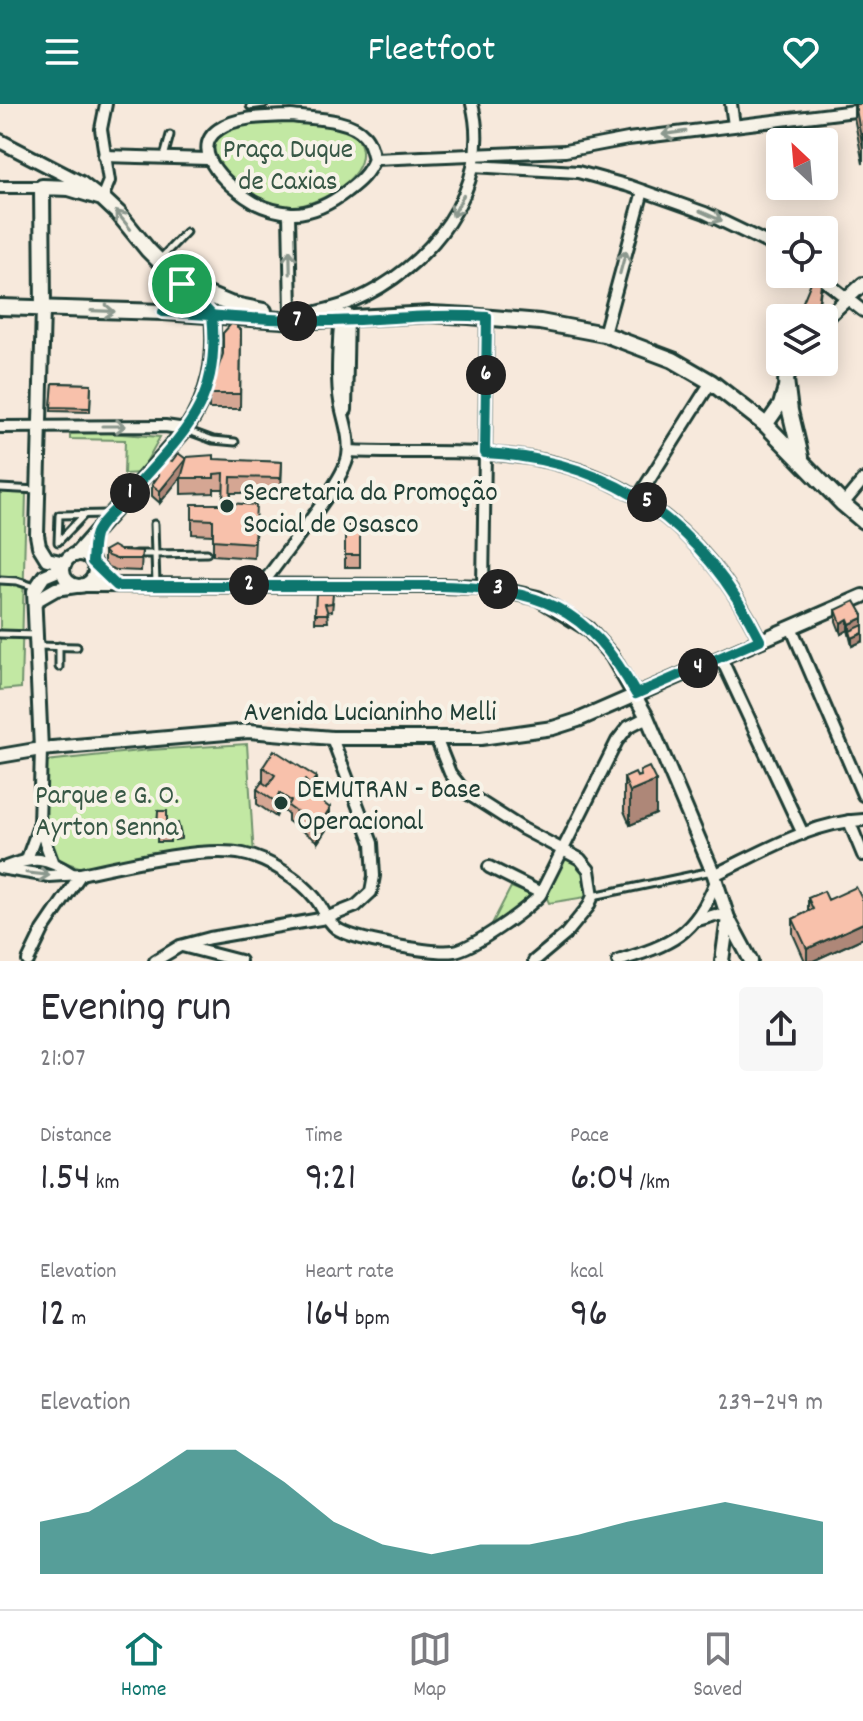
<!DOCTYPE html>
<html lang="en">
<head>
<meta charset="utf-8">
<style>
	:root { --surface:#fff; --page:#f7f7f7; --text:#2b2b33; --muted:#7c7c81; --line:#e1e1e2; --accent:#0f766e }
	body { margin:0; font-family:Dekko,sans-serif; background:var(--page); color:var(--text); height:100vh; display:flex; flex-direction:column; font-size:30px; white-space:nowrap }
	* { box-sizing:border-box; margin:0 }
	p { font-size:26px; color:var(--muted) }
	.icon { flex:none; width:44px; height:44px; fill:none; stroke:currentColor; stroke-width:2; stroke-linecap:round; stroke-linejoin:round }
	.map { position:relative; height:857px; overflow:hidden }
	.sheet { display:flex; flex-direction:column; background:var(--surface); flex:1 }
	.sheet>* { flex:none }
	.needle { width:52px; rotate:334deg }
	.fabs { position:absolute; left:766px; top:24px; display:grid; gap:16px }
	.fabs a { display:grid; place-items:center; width:72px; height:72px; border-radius:8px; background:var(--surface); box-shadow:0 4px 20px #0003; font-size:40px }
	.pin { position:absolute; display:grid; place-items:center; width:68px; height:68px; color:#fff; margin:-34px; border:4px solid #fff; border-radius:50%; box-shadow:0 2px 8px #0007 }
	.km { position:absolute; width:40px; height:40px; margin:-20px; border-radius:50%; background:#222; color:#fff; font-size:22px; line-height:40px; text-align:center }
	.round { display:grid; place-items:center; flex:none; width:84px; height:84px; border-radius:8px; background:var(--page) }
	.overview { display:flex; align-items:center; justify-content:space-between; height:136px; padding:0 40px }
	h1 { font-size:44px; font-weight:600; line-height:60px }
	.stats { display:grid; grid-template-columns:repeat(3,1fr); gap:12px; height:136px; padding:8px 40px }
	.stats div { display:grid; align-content:center }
	.stats b { font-size:40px; font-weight:600 }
	.stats small { font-size:22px; font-weight:400 }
	.stats p { font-size:22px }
	.chart { height:224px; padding:16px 40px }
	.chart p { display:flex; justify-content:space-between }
	.chart svg { width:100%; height:144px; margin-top:8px; fill:var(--accent); opacity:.7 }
	header { display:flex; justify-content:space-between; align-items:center; height:104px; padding:0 40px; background:var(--accent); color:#fff; font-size:36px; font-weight:600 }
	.tab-bar { display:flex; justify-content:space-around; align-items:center; height:112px; border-top:2px solid var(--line); background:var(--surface); font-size:22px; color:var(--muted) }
	.tab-bar a { display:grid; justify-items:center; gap:4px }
	.tab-bar .current { color:var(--accent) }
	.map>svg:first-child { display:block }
	.green { fill:#c2e8a3; stroke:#70926c; stroke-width:2 }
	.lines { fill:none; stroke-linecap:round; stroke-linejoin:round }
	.service-casing { stroke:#1f3d34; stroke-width:11 }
	.minor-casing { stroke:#1f3d34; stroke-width:16 }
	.tertiary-casing { stroke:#1f3d34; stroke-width:18 }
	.secondary-casing { stroke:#1f3d34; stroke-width:20 }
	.service { stroke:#f7f3e8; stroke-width:5 }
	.minor { stroke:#f7f3e8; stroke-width:10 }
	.tertiary { stroke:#f7f3e8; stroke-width:12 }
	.secondary { stroke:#f7f3e8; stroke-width:14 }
	.wall { fill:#d5a693; stroke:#1f3d34; stroke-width:2 }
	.shaded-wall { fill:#ae8778; stroke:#1f3d34; stroke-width:2 }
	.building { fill:#f8c1ab; stroke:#1f3d34; stroke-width:2 }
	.oneway { stroke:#8b988e }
	.route-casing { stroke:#fff; stroke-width:16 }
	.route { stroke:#0f766e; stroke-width:10 }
	.poi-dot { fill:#1f3d34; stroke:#f7f3e8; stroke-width:3 }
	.labels { text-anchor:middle; stroke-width:8; stroke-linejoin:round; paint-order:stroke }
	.park-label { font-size:28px; fill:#375745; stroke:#f7f3e8 }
	.poi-label { font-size:28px; fill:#1f3d34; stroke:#f7f3e8; text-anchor:start }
	.street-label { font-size:28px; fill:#1f3d34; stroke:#f7f3e8 }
</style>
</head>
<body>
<header><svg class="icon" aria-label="menu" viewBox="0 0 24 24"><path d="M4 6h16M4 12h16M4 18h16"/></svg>Fleetfoot<svg class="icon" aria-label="heart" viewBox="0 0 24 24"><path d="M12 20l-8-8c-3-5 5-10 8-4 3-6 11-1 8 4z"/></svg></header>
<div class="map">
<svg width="863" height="857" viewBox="0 0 863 857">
	<rect width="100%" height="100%" fill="#f7e9dc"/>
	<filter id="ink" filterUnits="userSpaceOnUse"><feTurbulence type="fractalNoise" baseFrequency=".0125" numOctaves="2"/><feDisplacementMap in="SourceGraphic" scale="16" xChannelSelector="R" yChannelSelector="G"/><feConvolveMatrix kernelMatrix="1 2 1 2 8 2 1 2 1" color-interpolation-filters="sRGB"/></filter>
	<g filter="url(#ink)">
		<g class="green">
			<path d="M304,15C318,18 341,18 352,27C357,31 359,36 361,42C371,77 307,108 278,103C268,101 258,96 250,90C233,78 207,62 214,38C216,30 223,25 230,22C253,15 280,16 304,15Z"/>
			<polygon points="70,326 160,333 140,369 124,370 125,336 70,335"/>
			<polygon points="0,388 26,388 21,584 0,586"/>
			<path d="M247,640L254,753L241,748L82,764C75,761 65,759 59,755C42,744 46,677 46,657L149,646Z"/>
			<path d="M565,754C585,761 587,773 592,792L549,799L545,790Z"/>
			<polygon points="511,783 537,793 491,822"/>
		</g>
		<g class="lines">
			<defs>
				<g id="service">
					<polyline points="250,2 264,0"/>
					<polyline points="164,53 170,31"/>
					<polyline points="159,156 186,128"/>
					<polyline points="186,326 213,336 235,338"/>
					<polyline points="0,384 37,386"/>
					<polyline points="59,437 85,410"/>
					<polyline points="58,438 59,411 107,410"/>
					<polyline points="135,450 155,450 154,420"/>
					<polyline points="0,476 17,477 35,483"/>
					<polyline points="156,480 155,450 207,449"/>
					<polyline points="0,530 36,531"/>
					<polyline points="37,542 77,543"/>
					<polyline points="59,563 59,542"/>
					<polyline points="593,792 712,767"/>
				</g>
				<g id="minor">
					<polyline points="731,0 734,21"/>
					<path d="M291,12C312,15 349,14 364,31C370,37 372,47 374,55C369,69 359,78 347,87C332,99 311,110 291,109C279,108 265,104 255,99C234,87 185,48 219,25C237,12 269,13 291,12Z"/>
					<polyline points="104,52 208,55"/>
					<polyline points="374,55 565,47 628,35 863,6"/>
					<polyline points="473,62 578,68 629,82 705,109 780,145"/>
					<polyline points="0,83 42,83"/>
					<polyline points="102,94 109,77 101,25 106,0"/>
					<polyline points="289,109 291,208"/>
					<polyline points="816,170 863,207"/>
					<path d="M317,208C329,205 342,202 353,197C428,165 494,85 472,0"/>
					<polyline points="604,230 643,87"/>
					<polyline points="346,306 348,210"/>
					<polyline points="0,323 165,322 186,325"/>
					<path d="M349,347C401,350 455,345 507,351C627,363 708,430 760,536"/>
					<polyline points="639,392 711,278"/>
					<polyline points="843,400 863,376"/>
					<path d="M262,481C280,454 344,378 348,352C351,333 343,315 340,297C336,277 339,230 341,210"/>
					<polyline points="483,483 487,213"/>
					<polyline points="791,523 863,691"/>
					<polyline points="721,554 803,730"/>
					<polyline points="436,634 450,669 465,688 523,725 580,755 589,766 593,792 588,803 565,831 534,857"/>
					<polyline points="849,717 863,751"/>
					<polyline points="39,722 52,757"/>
					<polyline points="27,755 39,722 41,645"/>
					<path d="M6,763C34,752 46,753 72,770"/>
					<polyline points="489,763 541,789"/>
					<polyline points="0,764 49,772 81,770"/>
					<path d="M714,771C761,749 811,718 863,716"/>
					<polyline points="698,816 715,811 728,814"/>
					<polyline points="182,842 240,857"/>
					<path d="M28,857L43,826L81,770C123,761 203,742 243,750C268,755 300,775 315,794C323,803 325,815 336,824C352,836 433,850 454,847C474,844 526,806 540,791L617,637L628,623L647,613"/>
					<polyline points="155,857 180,842 210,834 326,814 356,802 371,788 374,772 372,739 332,634"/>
					<path d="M618,857C671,840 695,832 716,777"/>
				</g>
				<g id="tertiary">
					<polyline points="0,37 81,79 95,90"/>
					<polyline points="43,204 37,431 39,442 47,455 65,459"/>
					<polyline points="824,216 863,180"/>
					<polyline points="766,321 780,301 792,258"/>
					<circle cx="79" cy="466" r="16"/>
					<path d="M75,451L186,325C210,290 216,254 212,211"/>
					<polyline points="84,481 441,482 489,483 538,494 588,525 612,552 647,613 714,771 728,814 751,857"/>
					<polyline points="35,497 56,485 76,482"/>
					<polyline points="41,645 34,487 44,472 63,464"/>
					<polyline points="0,652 41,645 249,627 332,634 481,634 553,624 578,616 863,492"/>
					<polyline points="722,857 728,814"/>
				</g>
				<g id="secondary">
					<polyline points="0,203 163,208 296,217 431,210 469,212 540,218 604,230 673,256 711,278 766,321 843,400 863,417"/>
					<polyline points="43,204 42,83 69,84 102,94 118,109 148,146 182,180 230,200 264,207"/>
					<polyline points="163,208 177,196 182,180"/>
					<polyline points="786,276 790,307 801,353"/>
				</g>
			</defs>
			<use href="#service" class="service-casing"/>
			<use href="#minor" class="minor-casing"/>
			<use href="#tertiary" class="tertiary-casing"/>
			<use href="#secondary" class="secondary-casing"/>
			<use href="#service" class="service"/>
			<use href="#minor" class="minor"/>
			<use href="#tertiary" class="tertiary"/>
			<use href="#secondary" class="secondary"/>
		</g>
		<g class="wall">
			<polygon points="854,0 863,0 863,60 854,13"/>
			<polygon points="821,184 818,206 807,214 800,209 800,205"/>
			<polygon points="237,224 241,226 240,305 209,305 209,290"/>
			<polygon points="53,279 91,280 90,308 51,307"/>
			<polygon points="186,355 282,358 281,389 231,389 230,399 256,416 254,454 213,451 213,431 192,430 192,400 223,400 224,385 214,385 214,389 181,390 181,372 160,399 152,392 152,381 153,378 152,377 152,366 172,357"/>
			<polygon points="360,421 360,463 345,463 345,422"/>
			<polygon points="120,446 142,447 141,467 116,466 108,463 104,458 104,447"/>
			<polygon points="316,490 333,498 332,507 327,508 328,518 315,518"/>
			<polygon points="836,506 863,511 863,537 852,542 848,526 841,530 836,517"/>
			<polygon points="263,663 316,673 316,688 314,691 330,720 318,738 288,717 288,710 279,704 276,713 257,700 257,685 263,678"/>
			<polygon points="640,667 656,710 630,721 624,707 624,674 640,672"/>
			<polygon points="158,707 167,719 170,719 170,738 157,738"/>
			<polygon points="173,721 181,731 181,735 175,736"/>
			<polygon points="808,794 863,797 863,834 813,857 805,857 793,830 793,815 808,808"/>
		</g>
		<g class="shaded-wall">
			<polygon points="821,180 818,206 808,214 808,211"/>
			<polygon points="186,355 186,367 160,399 160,387"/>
			<polygon points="863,514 863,525 850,531 850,520"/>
			<polygon points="848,515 848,526 841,530 841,519"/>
			<polygon points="863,529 863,537 852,542 852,534"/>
			<polygon points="316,673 316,688 310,696 310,681"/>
			<polygon points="656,677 656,710 630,721 630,688"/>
			<polygon points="279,689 279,704 276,713 276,698"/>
			<polygon points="330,704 330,720 318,738 318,723"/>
			<polygon points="863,819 863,834 813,857 807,857 807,845"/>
		</g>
		<g class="building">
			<polygon points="855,0 863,0 863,44"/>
			<polygon points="818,172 821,180 818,202 808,211 800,205 811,178"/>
			<polygon points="231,220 237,221 237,224 241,226 240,290 209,290 223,250 223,229"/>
			<polygon points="53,279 91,280 90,304 51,303"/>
			<polygon points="178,349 186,355 160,387 152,381 159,371 152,366 162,353 172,357"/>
			<polygon points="214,351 214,355 282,358 281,374 231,373 230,399 256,401 254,439 213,436 213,416 192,415 192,400 223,400 224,369 214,370 214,374 181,374 187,353"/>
			<polygon points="360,421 360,451 345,451 345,422"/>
			<polygon points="113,442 120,446 142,447 141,455 116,455 108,452 104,447"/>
			<polygon points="316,490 333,490 332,499 325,500 328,510 315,510"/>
			<polygon points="855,497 863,511 863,514 850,520 848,515 841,519 836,506"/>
			<polygon points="863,521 863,529 852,534 850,527"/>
			<polygon points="274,646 316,673 310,681 305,676 301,682 330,704 318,723 288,702 291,697 279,689 276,698 257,685 262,678 268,682 275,671 263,663"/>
			<polygon points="649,663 656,677 630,688 624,674 635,669 637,673 641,672 640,667"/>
			<polygon points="158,707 167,707 167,719 170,719 170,730 157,730"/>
			<polygon points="178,719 181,731 175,732 173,721"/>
			<polygon points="856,783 863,797 863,819 807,845 793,815 813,805 808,794 824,787 828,796"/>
		</g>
		<defs><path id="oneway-shaft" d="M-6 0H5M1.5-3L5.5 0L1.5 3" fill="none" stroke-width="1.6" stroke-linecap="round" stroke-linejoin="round" transform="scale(2)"/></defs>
		<g class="oneway">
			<use href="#oneway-shaft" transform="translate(674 29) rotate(172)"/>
			<use href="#oneway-shaft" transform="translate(458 102) rotate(117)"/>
			<use href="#oneway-shaft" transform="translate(711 112) rotate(24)"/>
			<use href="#oneway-shaft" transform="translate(123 116) rotate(-129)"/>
			<use href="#oneway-shaft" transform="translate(290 158) rotate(-91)"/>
			<use href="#oneway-shaft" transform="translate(623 158) rotate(-75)"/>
			<use href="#oneway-shaft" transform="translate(103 207) rotate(2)"/>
			<use href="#oneway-shaft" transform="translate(114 322)"/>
			<use href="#oneway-shaft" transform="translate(38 770) rotate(6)"/>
		</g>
	</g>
	<g class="lines" filter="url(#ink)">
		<defs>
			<path id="route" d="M182,180L212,211C222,302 181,331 126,394C117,405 103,415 97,427C92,435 93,449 92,458L117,482H441C539,485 587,501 636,590L760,536C703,421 615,356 485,349L487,213C433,209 382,216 328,217C273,217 218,211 163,208L177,196L182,180"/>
		</defs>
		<use href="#route" class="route-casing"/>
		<use href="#route" class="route"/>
	</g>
	<g class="poi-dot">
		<circle cx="227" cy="402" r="8"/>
		<circle cx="281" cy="699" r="8"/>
	</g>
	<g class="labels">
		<g class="park-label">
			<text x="288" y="53">Praça Duque<tspan x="288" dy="32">de Caxias</tspan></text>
			<text x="107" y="699">Parque e G. O.<tspan x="107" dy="32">Ayrton Senna</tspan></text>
		</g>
		<g class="poi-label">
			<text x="243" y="396">Secretaria da Promoção<tspan x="243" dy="32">Social de Osasco</tspan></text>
			<text x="297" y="693">DEMUTRAN - Base<tspan x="297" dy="32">Operacional</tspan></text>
		</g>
		<g class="street-label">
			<text x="370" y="616">Avenida Lucianinho Melli</text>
		</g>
	</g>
</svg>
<div class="fabs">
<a><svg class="needle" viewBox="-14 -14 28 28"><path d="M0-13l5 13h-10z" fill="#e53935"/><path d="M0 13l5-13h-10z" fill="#7c7c81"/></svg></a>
<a><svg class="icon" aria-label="locate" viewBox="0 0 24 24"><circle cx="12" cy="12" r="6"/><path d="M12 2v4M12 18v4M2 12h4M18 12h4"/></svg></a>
<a><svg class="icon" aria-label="layers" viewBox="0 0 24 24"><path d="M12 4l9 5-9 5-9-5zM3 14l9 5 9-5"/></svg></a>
</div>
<div class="pin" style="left:182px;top:180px;background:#1e9e55"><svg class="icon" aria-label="arrive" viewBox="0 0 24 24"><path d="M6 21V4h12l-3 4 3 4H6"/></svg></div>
<b class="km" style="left:130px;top:389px">1</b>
<b class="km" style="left:249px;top:481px">2</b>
<b class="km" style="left:498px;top:485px">3</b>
<b class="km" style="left:698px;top:564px">4</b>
<b class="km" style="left:647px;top:398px">5</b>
<b class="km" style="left:486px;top:271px">6</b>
<b class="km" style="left:297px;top:217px">7</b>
</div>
<section class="sheet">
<div class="overview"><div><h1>Evening run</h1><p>21:07</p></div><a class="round"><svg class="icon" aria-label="share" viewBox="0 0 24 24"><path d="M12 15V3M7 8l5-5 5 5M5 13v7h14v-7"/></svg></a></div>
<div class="stats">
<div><p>Distance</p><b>1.54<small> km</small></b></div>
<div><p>Time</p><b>9:21</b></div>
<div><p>Pace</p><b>6:04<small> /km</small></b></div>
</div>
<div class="stats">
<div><p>Elevation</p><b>12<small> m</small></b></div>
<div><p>Heart rate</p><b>164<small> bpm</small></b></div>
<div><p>kcal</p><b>96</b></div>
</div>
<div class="chart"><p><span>Elevation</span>239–249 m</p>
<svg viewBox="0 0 160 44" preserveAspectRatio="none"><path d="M0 44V28L10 25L20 16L30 6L40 6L50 16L60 28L70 35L80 38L90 35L100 35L110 32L120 28L130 25L140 22L150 25L160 28V44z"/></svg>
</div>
</section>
<nav class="tab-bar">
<a class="current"><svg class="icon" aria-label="home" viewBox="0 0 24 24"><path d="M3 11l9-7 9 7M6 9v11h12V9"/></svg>Home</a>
<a><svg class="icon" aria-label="map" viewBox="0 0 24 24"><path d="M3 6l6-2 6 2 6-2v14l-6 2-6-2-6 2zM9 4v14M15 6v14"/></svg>Map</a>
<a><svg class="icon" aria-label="saved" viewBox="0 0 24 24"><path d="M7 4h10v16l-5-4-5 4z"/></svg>Saved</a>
</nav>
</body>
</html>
